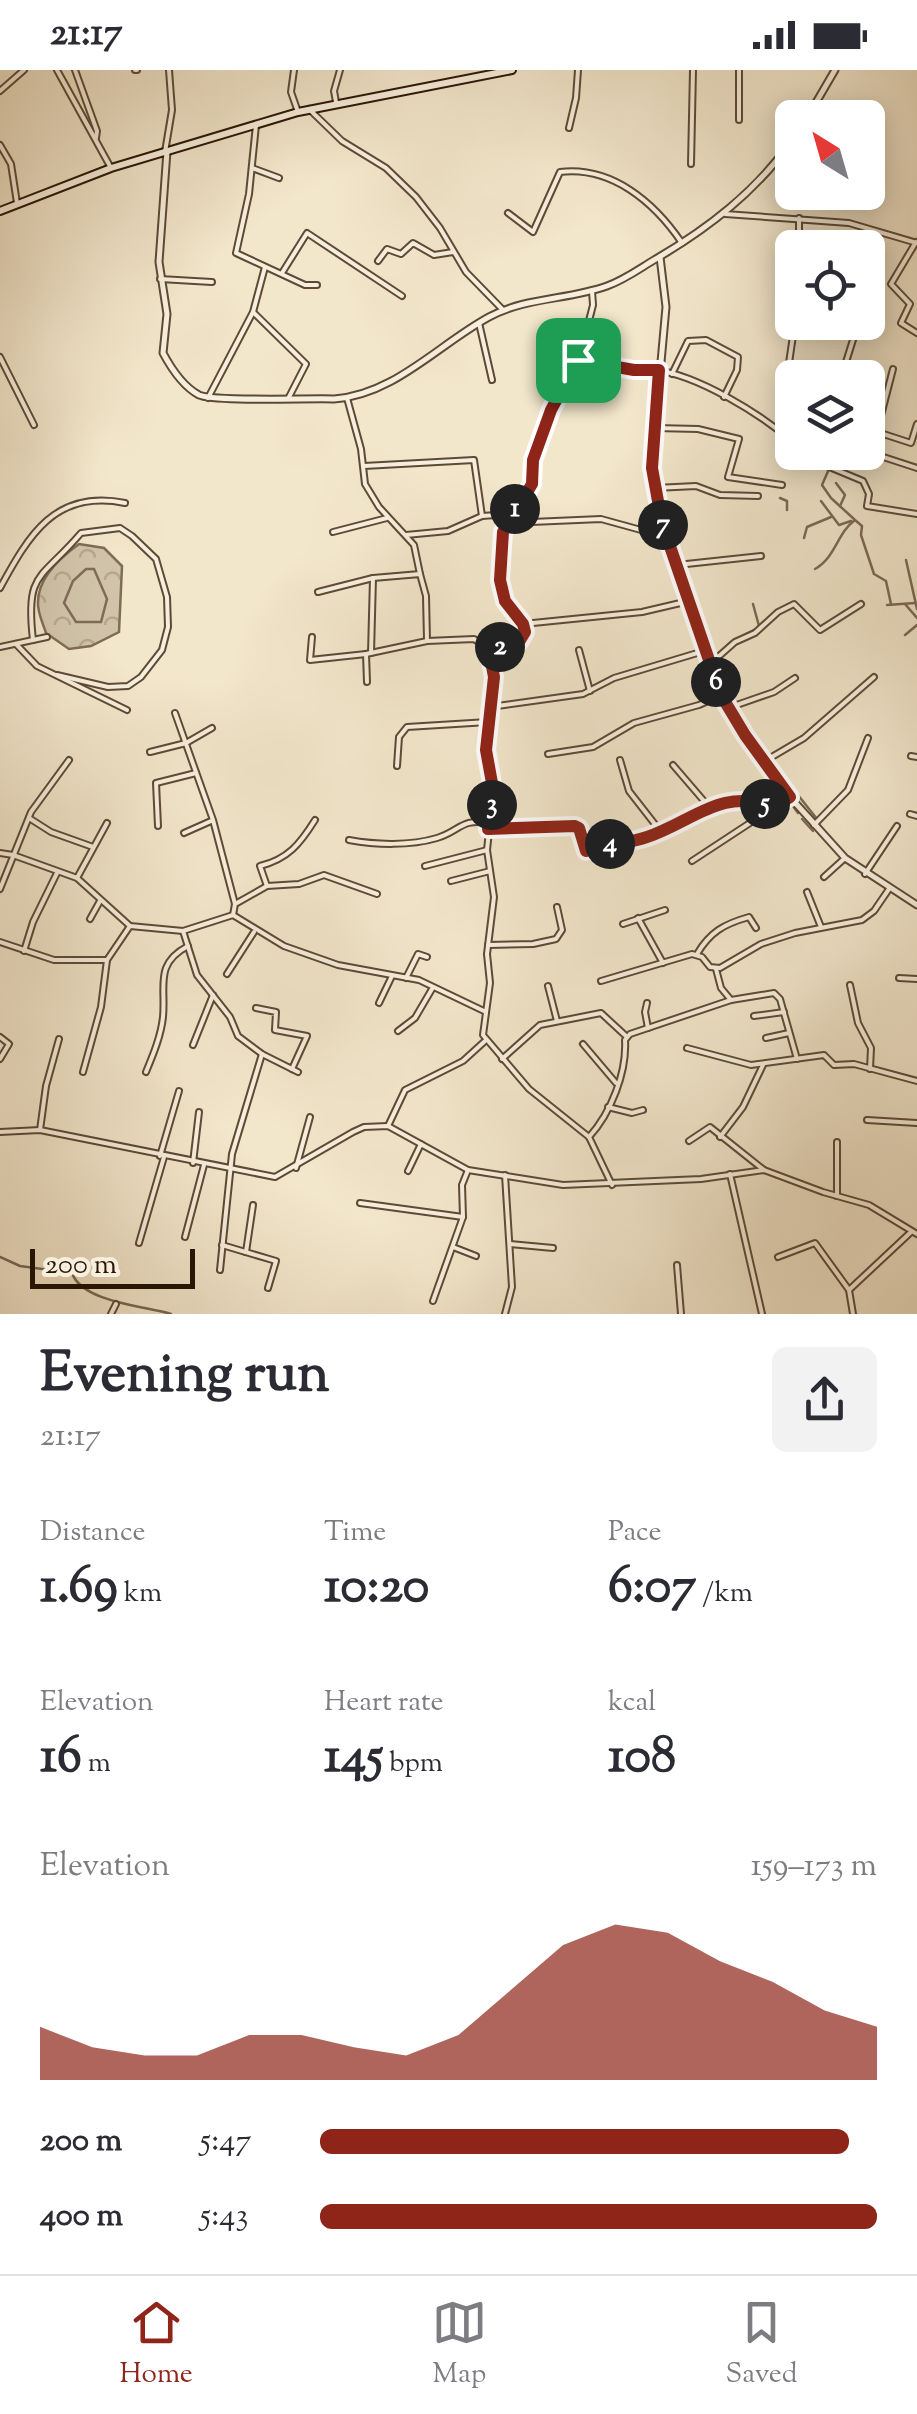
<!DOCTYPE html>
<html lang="en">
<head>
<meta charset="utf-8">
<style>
	:root { --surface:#fff; --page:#f2f2f3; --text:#2b2b33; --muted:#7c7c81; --line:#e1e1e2; --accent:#8f2418 }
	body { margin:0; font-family:"Sorts Mill Goudy",serif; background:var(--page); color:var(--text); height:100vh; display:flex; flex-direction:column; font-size:38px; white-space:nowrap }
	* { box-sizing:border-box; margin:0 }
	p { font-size:32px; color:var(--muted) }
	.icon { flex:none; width:55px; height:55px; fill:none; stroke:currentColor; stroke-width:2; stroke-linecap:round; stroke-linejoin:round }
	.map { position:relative; height:1244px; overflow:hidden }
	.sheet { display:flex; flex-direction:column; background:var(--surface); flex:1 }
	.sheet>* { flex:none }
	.needle { width:65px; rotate:323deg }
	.tools { position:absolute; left:775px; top:30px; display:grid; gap:20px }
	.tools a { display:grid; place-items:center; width:110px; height:110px; border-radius:15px; background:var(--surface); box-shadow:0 5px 25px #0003; font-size:50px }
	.scale { position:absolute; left:30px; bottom:25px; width:165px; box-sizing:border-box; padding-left:10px; border:5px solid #2b1605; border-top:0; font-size:28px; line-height:35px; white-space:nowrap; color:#2b1605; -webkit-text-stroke:8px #f7efdd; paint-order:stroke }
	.pin { position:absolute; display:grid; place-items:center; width:85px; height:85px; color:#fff; margin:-42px; border-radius:20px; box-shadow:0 5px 15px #0006 }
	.km { position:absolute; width:50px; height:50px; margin:-25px; border-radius:50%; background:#222; color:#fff; font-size:28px; line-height:50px; text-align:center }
	.round { display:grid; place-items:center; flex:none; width:105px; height:105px; border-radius:15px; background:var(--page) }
	.headline { display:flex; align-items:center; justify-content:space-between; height:170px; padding:0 40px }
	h1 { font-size:55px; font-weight:700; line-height:75px }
	.stats { display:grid; grid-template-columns:repeat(3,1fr); gap:15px; height:170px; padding:10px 40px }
	.stats div { display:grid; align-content:center }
	.stats b { font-size:50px; font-weight:700 }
	.stats small { font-size:28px; font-weight:400 }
	.stats p { font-size:28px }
	.chart { height:280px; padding:20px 40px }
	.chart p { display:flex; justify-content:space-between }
	.chart svg { width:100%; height:180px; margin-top:10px; fill:var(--accent); opacity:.7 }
	ul { padding:0 40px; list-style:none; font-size:32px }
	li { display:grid; grid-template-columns:160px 120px 1fr; align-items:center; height:75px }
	li i { height:25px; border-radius:12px; background:var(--accent) }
	.status { display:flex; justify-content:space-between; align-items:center; height:70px; padding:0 50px; background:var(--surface); direction:ltr }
	.status svg { height:28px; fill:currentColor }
	.tab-bar { display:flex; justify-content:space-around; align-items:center; height:140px; border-top:2px solid var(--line); background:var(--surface); font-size:28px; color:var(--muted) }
	.tab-bar a { display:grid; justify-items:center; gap:5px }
	.tab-bar .selected { color:var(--accent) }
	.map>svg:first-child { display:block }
	.forest { fill:url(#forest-crowns); stroke:#7e6c57; stroke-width:2.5 }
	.garden { fill:#d0c3a9; stroke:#7e6c57; stroke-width:2.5 }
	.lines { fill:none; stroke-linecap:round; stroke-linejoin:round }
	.stream { stroke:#7a6854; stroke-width:2.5 }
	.minor-casing { stroke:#5d4a36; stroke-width:8 }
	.tertiary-casing { stroke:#5d4a36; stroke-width:9 }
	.secondary-casing { stroke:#2b1605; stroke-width:10 }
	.minor { stroke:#f7efdd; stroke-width:4 }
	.tertiary { stroke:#f7efdd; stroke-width:5 }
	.secondary { stroke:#f7efdd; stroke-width:6 }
	.route-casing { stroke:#fff; stroke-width:20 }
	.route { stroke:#8f2418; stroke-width:12 }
</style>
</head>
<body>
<div class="status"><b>21:17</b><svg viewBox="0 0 49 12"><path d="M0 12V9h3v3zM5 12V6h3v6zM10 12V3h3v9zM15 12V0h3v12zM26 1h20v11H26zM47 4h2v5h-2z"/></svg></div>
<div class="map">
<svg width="917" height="1244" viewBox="0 0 917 1244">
	<defs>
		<pattern id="forest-crowns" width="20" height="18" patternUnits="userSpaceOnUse" patternTransform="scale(2.5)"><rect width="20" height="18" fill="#d0c3a9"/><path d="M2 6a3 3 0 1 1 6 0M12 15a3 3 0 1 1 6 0" fill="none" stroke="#b3a790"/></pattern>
	</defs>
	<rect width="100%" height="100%" fill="#f2e6cb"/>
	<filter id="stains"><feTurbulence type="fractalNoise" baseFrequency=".002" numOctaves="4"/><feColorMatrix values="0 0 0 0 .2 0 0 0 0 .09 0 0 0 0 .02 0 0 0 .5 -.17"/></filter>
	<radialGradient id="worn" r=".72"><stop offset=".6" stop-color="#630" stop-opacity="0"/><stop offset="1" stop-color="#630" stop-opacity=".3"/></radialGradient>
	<path class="forest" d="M79,474L104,478L122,496L119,562L91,576L69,579L46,563C43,554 37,541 38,532C38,508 61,487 79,474Z"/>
	<polygon class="garden" points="86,499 94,499 107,529 101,552 76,552 64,533 73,511"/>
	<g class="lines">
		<g class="stream">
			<polyline points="829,399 822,415 831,428 854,449"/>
			<polyline points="836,413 845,425 840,436"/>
			<polyline points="780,428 787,431 787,440"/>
			<polyline points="821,431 839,455 851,451"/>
			<polyline points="804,468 807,457 831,447"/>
			<polyline points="906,490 917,539"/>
			<path d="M815,499C836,487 837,463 855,450L862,456L861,465L874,504L886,511L891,534"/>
			<polyline points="753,534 759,556"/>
			<polyline points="905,534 917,548"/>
			<polyline points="887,535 915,533"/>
			<polyline points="746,564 756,559"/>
			<polyline points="905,565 917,555"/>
			<polyline points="711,590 732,571"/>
			<polyline points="713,595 730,634"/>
			<polyline points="718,629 731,653"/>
			<polyline points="734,639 757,674"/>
			<polyline points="739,665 785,726"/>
			<polyline points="759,676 767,686"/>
			<polyline points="771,691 817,749"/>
			<polyline points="785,732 790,732 798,743"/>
			<polyline points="802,749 813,761"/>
			<path d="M0,1187L20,1196L72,1203C82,1232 144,1236 171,1244"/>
		</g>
		<defs>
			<g id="minor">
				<polyline points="57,0 111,98"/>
				<polyline points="75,0 97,61 96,68"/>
				<polyline points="135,0 137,0"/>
				<polyline points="294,0 291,22 298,42"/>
				<polyline points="739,0 739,50"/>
				<polyline points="0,21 24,0"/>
				<polyline points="336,32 334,21 340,0"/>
				<polyline points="309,39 342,71 386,98 416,127 440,158 466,202 503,240"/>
				<polyline points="256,55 249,124 236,183 305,215 317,215"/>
				<polyline points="569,58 576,28 578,0"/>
				<polyline points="0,75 11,94 17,133"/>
				<polyline points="165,82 172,40 169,0"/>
				<polyline points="691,94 693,0"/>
				<polyline points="252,98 279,108"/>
				<path d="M508,143L533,162L560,102C612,96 654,132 682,173"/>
				<polyline points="725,144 849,153 917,173"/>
				<polyline points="916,172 891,214 910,234 901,253 917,263"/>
				<polyline points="799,178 799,148"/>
				<polyline points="378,191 387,179 401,184 413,173 434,185 453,182"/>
				<polyline points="282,203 307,163 402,226"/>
				<polyline points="160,209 212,212"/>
				<polyline points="254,243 306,294 289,327"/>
				<polyline points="479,253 492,310"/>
				<polyline points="0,287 34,355"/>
				<path d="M578,290C604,297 629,297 655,300C698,305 760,344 792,371"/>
				<polyline points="789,293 795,252"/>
				<polyline points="672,304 688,271 706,270 738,287 737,300 724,327"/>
				<polyline points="841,308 857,257"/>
				<polyline points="208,328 253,242 265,197"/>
				<polyline points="347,328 361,379 365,414 379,437 414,475 420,504"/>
				<polyline points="655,358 698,359 739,369 728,407 782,415"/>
				<polyline points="868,359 911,373 917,354"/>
				<polyline points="877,361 893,299"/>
				<polyline points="808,382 827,396 863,411 869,424 867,436 917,444"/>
				<polyline points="868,382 917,398"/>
				<polyline points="828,395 836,382"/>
				<polyline points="364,396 474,390 482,446"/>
				<polyline points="655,418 696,416 720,425 758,426"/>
				<polyline points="507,453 601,449 641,460 662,453"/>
				<polyline points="333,462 387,448"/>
				<polyline points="406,465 448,461 482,446 511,444"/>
				<polyline points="677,495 761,486"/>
				<path d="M0,518C29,465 55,419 125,433"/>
				<polyline points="318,522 373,508 420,504 426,526 427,570"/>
				<polyline points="523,554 642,542 689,531"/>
				<polyline points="312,567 310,590 366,584 427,571 474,569 482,574 489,586 495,607 486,680 493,724 487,780 494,827 487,884 490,913 483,965 529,1019 589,1067 612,1115"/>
				<path d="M33,570C25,501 41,510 81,463L120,458L132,466L156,489L167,527L168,557L162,580L141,607L128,616L108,617L57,605"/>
				<polyline points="16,574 37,596 127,640"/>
				<polyline points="0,577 47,567"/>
				<polyline points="579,580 590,621"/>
				<polyline points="371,583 373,508"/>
				<polyline points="366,584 367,612"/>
				<polyline points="490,586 498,578 519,572 524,566 524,557 505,531 500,510 503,462 532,413 533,390 550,342 581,282 593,235 592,221"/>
				<polyline points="709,595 735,572 755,563 778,542 794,534 820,560 861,534"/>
				<polyline points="490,637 583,624 614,608 704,581"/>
				<polyline points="728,638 774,622 795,608"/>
				<polyline points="175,643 213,750 235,834 233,845"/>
				<polyline points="150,682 186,673 212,658"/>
				<polyline points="548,684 593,677 634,653 699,635 721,625"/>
				<polyline points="911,686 917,687"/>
				<polyline points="620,690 629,721 661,762"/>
				<polyline points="765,691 804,668 874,607"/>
				<polyline points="673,695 710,738"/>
				<polyline points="397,696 399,667 407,657 488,652"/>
				<polyline points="910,744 917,746"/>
				<polyline points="29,748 51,762 93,777"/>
				<polyline points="814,755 848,720 868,668"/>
				<polyline points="158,756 156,713 196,703"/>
				<polyline points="488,759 575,755 586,781 620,771 640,770 731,730 755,729 773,737"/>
				<polyline points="184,763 211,751"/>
				<path d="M349,770C376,775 410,776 437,768C460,761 461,748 489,753"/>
				<polyline points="0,783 13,785 77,808 130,856 183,861 233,845 284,876 338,895 419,910 486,942"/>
				<polyline points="692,791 788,728"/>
				<polyline points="425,796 487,780"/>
				<polyline points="865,804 897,756"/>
				<polyline points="824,807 845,788"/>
				<polyline points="77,808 107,753"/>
				<polyline points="451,811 490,801"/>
				<path d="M267,816L260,796C288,789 300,774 315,750"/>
				<polyline points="0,819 31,742 69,690"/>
				<polyline points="807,822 821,857"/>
				<polyline points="237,833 267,816 299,814 324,805 377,824"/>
				<polyline points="638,848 663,893"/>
				<polyline points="90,849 100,831"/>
				<polyline points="623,854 665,840"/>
				<polyline points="183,861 197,905 230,947 238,966 262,984 298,1002"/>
				<polyline points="0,872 54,890 107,890"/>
				<polyline points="488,875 533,874 556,869 562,860 557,837"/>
				<polyline points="24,881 33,852 57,803"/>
				<path d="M697,884C710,862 724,854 749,847L756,858"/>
				<polyline points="716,899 721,918 731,930"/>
				<polyline points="227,904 254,862"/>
				<polyline points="406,908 418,884 427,887"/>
				<polyline points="899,908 917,909"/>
				<polyline points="601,911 692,884 702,887 710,897 720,898 761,874 795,863 862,850 874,841 889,819"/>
				<polyline points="850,915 858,953 871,978 870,999"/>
				<polyline points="548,916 557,951"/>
				<polyline points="379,933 392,906"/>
				<polyline points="647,933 645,942 648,958"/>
				<polyline points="256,938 276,942 275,960 307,966 292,999"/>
				<polyline points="754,946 784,942"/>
				<polyline points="398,961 415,948 432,919"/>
				<polyline points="0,967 9,974 0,989"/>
				<polyline points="766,968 789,963"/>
				<polyline points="583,974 616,1013"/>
				<polyline points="193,975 213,925"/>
				<polyline points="687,978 751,995 824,985 834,995 854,994 917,1011"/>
				<polyline points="502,989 540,955 601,943 627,967"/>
				<polyline points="83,1002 101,937 107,890 130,856"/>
				<path d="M146,1002C153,985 161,966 163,947C166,916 154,894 188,876"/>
				<polyline points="608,1037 632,1043 643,1040"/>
				<polyline points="867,1050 917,1053"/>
				<polyline points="388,1056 405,1020 463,991 485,971"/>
				<polyline points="40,1060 46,1016 59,969"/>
				<polyline points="0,1062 40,1060 275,1107 353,1062 364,1057 388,1056 468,1100 563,1115 701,1109 764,1100 823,1122 869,1135 917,1164"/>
				<path d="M589,1067C611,1043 627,1002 625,970L630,964L731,930L774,923L780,929L797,989"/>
				<polyline points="720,1067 743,1037 763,995"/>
				<polyline points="689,1071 710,1057 764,1100"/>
				<polyline points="837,1072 837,1126"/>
				<polyline points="160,1086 179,1021"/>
				<polyline points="193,1093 199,1042"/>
				<polyline points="296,1098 310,1047"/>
				<polyline points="408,1101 421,1074"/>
				<polyline points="730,1104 762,1244"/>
				<polyline points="505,1105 512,1217 505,1244"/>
				<polyline points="360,1133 463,1147"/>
				<polyline points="185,1167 204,1095"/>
				<polyline points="139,1173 164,1087"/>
				<polyline points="510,1174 553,1178"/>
				<polyline points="222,1175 276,1191 268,1218"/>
				<polyline points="453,1177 476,1186"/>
				<polyline points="246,1182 253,1135"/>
				<polyline points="778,1187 815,1173 849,1220 911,1162"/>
				<polyline points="677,1195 681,1244"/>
				<polyline points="220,1200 232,1084 262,984"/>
				<polyline points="849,1220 853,1244"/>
				<polyline points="433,1231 463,1147 462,1115 468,1100"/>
				<polyline points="111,1244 116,1234"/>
			</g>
			<g id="tertiary">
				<polyline points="807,48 835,0"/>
				<path d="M167,81L159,192L167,244L163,283C171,298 184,317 199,325C214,332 311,328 334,329C394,325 439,274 489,247C526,227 568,230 607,216C624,210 639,199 654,190C709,158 755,122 792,71"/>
				<polyline points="660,187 666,237 655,358 655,418 704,581 721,625 745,665 790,727 845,788 917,835"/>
			</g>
			<polyline id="secondary" points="0,141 111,98 298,42 512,0"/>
		</defs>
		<use href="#minor" class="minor-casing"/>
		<use href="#tertiary" class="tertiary-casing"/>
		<use href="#secondary" class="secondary-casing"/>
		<use href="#minor" class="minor"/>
		<use href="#tertiary" class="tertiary"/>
		<use href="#secondary" class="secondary"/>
	</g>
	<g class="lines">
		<defs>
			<path id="route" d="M578,290L634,300H659L652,398L662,453L721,625L745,665L790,727L773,737C721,717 694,751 647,767C630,773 605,775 586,781L579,758L575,756L488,759L494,724L486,680L494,607L490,586L498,578L519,572L525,562L523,554L505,531L500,510L503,462L532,414L533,390L551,340Z"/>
		</defs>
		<use href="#route" class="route-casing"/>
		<use href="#route" class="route"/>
	</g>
	<rect width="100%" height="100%" filter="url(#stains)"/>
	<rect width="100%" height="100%" fill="url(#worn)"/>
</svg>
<div class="tools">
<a><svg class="needle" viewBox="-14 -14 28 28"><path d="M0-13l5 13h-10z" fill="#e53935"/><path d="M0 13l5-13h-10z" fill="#7c7c81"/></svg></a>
<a><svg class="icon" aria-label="locate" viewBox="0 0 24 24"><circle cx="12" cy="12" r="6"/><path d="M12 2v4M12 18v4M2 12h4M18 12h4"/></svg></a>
<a><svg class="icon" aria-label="layers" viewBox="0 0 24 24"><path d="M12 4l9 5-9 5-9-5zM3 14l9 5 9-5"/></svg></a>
</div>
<div class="scale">200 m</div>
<div class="pin" style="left:578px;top:290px;background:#1e9e55"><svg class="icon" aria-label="arrive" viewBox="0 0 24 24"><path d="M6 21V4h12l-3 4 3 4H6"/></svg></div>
<b class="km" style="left:515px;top:439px">1</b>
<b class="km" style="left:500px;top:577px">2</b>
<b class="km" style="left:492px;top:735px">3</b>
<b class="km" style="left:610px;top:774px">4</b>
<b class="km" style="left:765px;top:734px">5</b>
<b class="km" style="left:716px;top:612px">6</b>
<b class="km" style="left:663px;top:455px">7</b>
</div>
<section class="sheet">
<div class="headline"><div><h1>Evening run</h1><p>21:17</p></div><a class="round"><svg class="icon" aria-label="share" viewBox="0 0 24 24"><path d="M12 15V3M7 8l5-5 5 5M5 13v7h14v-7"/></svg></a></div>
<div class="stats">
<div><p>Distance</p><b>1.69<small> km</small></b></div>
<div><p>Time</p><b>10:20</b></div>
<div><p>Pace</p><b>6:07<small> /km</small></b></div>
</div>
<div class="stats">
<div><p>Elevation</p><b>16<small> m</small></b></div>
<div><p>Heart rate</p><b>145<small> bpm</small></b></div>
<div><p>kcal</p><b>108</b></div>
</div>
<div class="chart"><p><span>Elevation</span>159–173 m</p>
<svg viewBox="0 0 160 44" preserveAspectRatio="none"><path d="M0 44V31L10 36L20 38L30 38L40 33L50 33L60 36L70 38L80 33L90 22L100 11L110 6L120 8L130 15L140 20L150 27L160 31V44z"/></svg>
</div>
<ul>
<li><b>200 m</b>5:47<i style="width:95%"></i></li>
<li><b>400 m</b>5:43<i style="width:100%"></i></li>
</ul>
</section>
<nav class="tab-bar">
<a class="selected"><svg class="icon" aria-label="home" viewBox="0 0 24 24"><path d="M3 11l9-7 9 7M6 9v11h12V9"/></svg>Home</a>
<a><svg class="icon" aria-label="map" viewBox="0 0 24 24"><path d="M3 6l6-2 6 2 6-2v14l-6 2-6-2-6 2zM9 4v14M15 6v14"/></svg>Map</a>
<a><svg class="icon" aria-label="saved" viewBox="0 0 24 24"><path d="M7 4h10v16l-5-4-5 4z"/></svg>Saved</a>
</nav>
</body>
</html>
